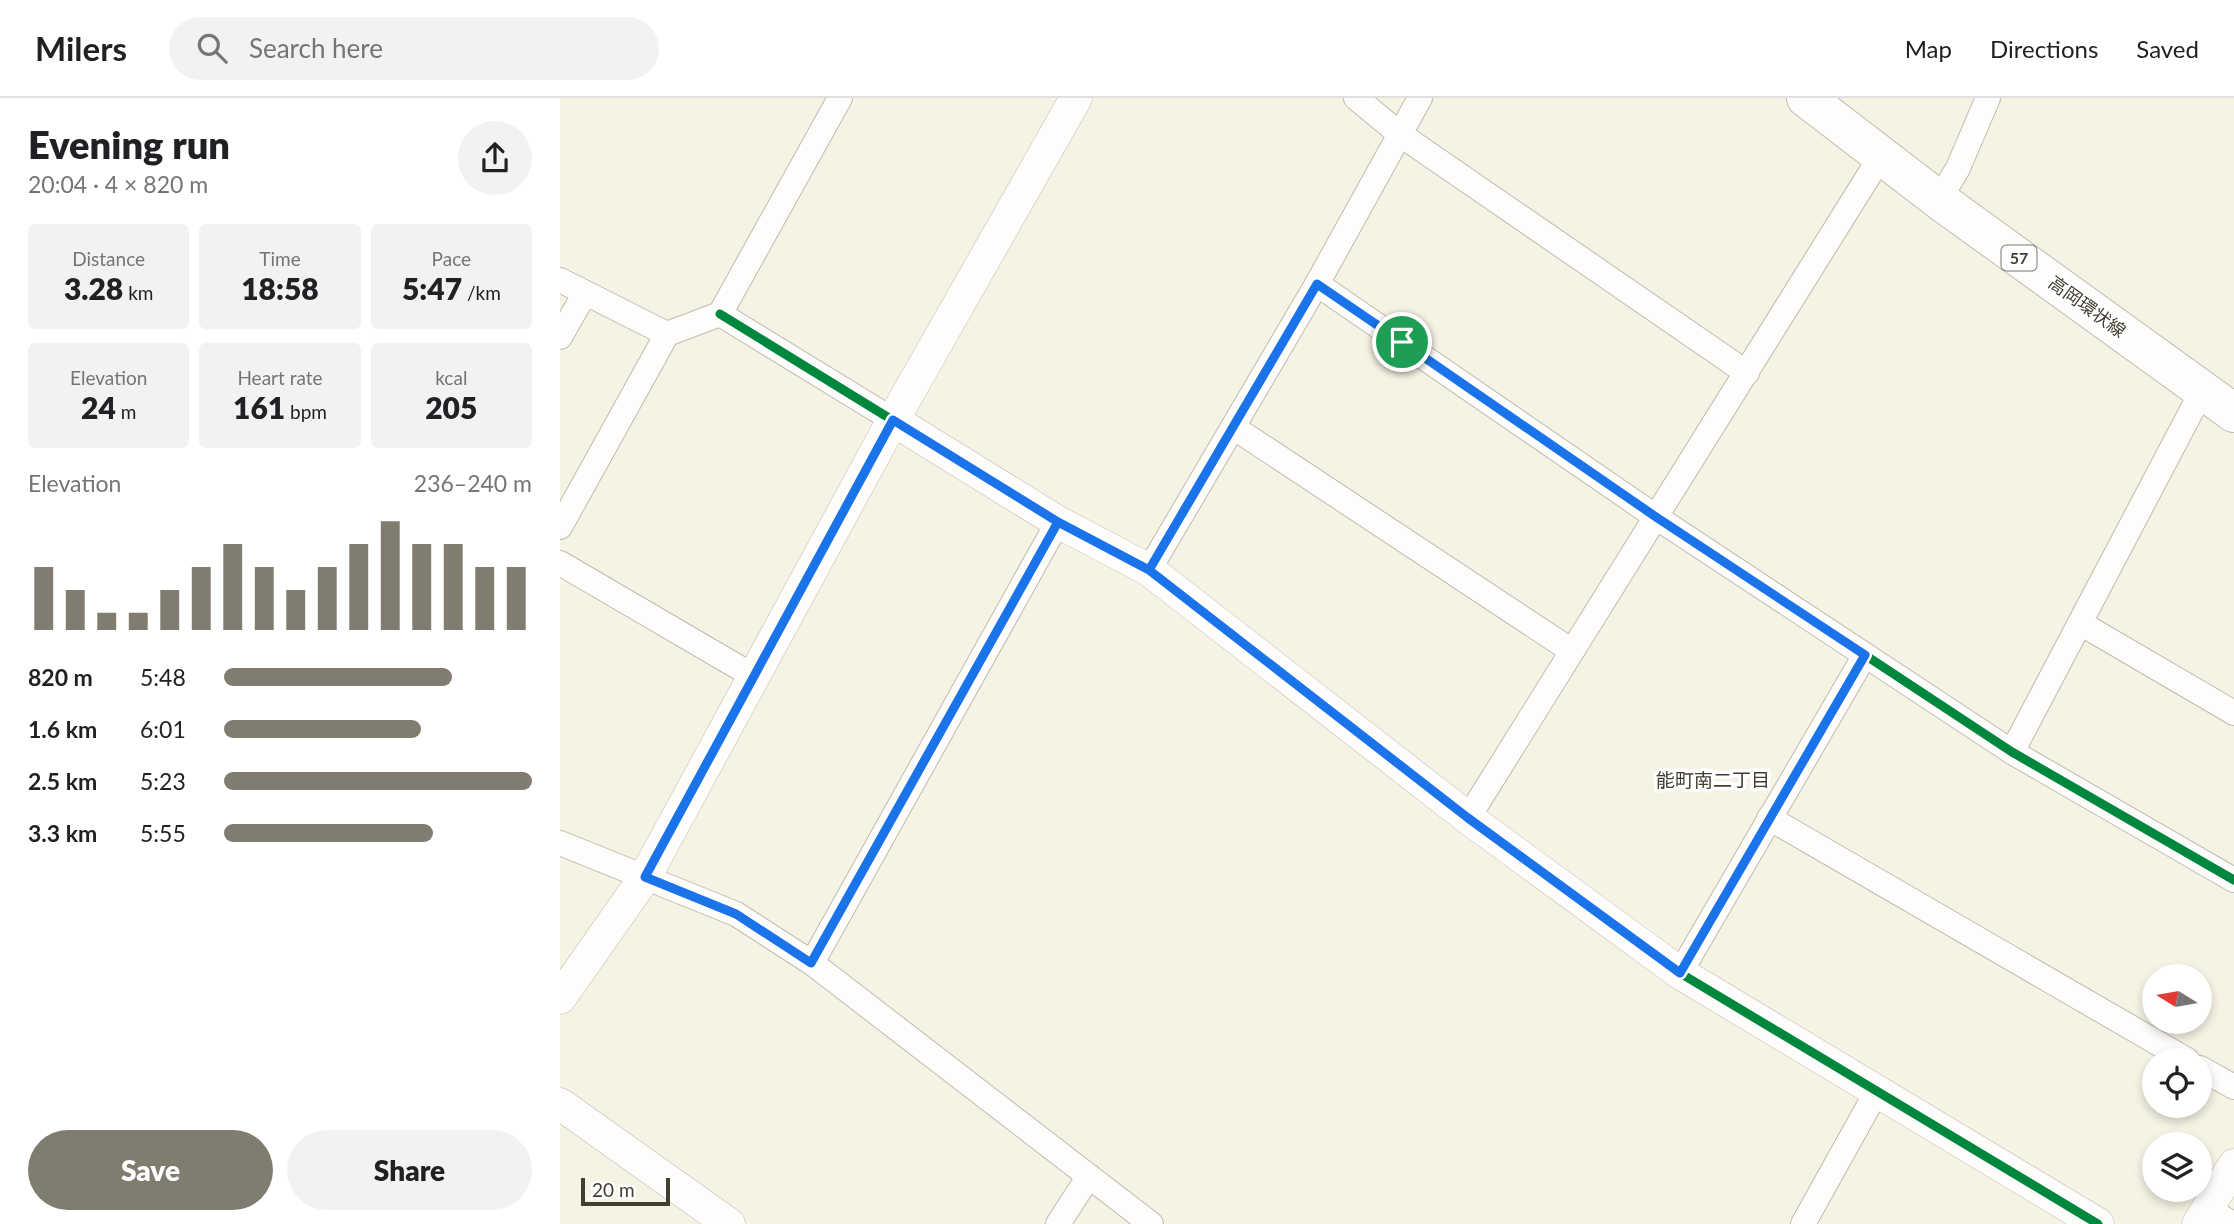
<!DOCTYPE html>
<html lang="en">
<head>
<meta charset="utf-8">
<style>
	:root { --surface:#fff; --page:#f2f2f2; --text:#202124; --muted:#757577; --line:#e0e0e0; --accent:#807c6f }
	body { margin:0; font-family:Lato,"Noto Sans JP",sans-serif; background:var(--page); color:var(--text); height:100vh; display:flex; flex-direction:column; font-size:26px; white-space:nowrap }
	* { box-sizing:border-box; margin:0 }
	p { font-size:23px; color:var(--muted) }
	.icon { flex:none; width:38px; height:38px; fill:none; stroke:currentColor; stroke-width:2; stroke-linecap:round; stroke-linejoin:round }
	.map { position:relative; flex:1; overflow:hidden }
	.drawer { display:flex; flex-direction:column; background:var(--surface); width:560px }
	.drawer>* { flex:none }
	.needle { width:46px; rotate:281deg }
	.controls { position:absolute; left:1582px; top:866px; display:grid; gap:14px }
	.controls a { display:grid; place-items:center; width:70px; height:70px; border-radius:50%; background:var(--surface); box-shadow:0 4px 10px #0003; font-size:35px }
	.scale { position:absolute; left:21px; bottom:18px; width:89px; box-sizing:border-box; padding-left:7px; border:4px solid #413d30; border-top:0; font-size:19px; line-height:24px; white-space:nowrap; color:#413d30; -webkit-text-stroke:5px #fff; paint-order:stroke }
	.pin { position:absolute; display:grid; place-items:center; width:60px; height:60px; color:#fff; margin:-30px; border:4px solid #fff; border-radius:50%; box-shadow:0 2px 7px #0007 }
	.round { display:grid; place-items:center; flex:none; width:74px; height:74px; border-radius:37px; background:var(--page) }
	.headline { display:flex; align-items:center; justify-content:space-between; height:119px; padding:0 28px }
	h1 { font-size:38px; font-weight:800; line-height:52px }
	.metrics { display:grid; grid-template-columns:repeat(3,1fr); gap:10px; height:119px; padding:7px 28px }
	.metrics div { display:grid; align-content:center; border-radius:7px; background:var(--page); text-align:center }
	.metrics b { font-size:30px; font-weight:800 }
	.metrics small { font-size:19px; font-weight:400 }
	.metrics p { font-size:19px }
	.chart { height:196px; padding:14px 28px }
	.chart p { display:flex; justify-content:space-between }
	.chart svg { width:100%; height:126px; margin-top:7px; stroke:var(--accent); stroke-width:6 }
	.cta { display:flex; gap:14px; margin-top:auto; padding:14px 28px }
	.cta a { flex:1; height:80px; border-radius:42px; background:var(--accent); color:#fff; font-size:28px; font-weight:800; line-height:80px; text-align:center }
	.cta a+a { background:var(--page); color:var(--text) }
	ul { padding:0 28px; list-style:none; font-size:23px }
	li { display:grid; grid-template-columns:112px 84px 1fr; align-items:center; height:52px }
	li i { height:18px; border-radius:9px; background:var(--accent) }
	header { display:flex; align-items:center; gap:42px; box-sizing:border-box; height:98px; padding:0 35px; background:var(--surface); border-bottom:2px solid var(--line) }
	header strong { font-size:33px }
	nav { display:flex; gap:38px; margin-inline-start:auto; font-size:24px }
	.search { width:490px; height:63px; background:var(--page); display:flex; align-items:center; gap:18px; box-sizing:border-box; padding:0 24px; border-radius:38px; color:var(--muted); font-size:26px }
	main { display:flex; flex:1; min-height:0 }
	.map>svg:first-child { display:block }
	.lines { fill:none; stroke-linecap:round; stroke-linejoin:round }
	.minor-casing { stroke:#bfbbaf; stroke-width:26 }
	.tertiary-casing { stroke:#bfbbaf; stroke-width:33 }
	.primary-casing { stroke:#bfbbaf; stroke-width:40 }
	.minor { stroke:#fefdfb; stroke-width:24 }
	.tertiary { stroke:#fefdfb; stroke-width:32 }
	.primary { stroke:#fefdfb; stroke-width:38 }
	.cycleway-casing { stroke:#fff; stroke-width:13 }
	.cycleway { stroke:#00873e; stroke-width:9 }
	.route-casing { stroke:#fff; stroke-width:14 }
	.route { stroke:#1a73e8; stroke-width:9 }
	.labels { text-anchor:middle; stroke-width:7; stroke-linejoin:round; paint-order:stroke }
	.shield { fill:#fff; stroke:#7a776e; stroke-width:2 }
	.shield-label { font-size:16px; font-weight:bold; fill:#413d30 }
	.street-label { font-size:18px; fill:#413d30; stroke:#fff }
	.neighbourhood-label { font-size:19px; fill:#413d30; stroke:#fff }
</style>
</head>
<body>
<header>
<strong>Milers</strong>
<div class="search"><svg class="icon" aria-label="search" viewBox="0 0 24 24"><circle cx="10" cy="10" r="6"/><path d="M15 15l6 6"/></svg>Search here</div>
<nav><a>Map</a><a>Directions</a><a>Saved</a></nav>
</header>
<main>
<section class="drawer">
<div class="headline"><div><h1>Evening run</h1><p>20:04 · 4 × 820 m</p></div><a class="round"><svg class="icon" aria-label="share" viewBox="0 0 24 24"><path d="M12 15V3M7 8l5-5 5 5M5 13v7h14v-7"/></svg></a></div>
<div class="metrics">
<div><p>Distance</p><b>3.28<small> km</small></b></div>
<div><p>Time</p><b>18:58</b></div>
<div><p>Pace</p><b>5:47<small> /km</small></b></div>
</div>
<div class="metrics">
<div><p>Elevation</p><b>24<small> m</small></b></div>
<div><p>Heart rate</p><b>161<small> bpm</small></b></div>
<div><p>kcal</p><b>205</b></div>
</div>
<div class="chart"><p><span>Elevation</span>236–240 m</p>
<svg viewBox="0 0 160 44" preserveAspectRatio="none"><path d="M5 44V22M15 44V30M25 44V38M35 44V38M45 44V30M55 44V22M65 44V14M75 44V22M85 44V30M95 44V22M105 44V14M115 44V6M125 44V14M135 44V14M145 44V22M155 44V22"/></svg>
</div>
<ul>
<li><b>820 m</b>5:48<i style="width:74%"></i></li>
<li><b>1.6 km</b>6:01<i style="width:64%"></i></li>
<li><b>2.5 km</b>5:23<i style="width:100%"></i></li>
<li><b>3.3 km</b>5:55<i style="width:68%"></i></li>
</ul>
<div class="cta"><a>Save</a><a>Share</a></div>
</section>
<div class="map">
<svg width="1674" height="1126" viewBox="0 0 1674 1126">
	<rect width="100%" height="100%" fill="#f6f2e4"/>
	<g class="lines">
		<defs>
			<g id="minor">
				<polyline points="796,0 841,37 1187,275"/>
				<polyline points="1379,102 1398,70 1428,0"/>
				<polyline points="0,182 107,236"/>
				<polyline points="757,186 1096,419 1452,654 1674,782"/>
				<polyline points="160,216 333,322"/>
				<polyline points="0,239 25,195"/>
				<polyline points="673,329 1012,553"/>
				<polyline points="0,429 107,236 160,216 280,0"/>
				<polyline points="0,465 195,579"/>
				<polyline points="589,472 757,186 860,0"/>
				<polyline points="1520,525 1674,615"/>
				<polyline points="1452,654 1642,293"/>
				<polyline points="908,720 1321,58"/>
				<polyline points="1209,720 1627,962"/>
				<polyline points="0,745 176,816 252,865 591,1126"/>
				<polyline points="252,865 498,424"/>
				<polyline points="1120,875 1305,557"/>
				<polyline points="1640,970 1674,989"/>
				<polyline points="1648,1111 1673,1126"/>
				<polyline points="498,1126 529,1078"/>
				<polyline points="1243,1126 1317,993"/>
			</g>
			<g id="tertiary">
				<polyline points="333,322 498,424 589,472 908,720 1120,875 1538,1126"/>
				<polyline points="0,900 85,779 333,322 516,0"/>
				<polyline points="0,1006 169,1126"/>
				<polyline points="1638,1126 1674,1067"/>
			</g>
			<polyline id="primary" points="1246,0 1379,102 1674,315"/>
		</defs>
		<use href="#minor" class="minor-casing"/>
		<use href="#tertiary" class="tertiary-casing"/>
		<use href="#primary" class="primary-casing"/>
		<use href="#minor" class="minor"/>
		<use href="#tertiary" class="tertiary"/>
		<use href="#primary" class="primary"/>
		<defs>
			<g id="cycleway">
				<polyline points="757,186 1096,419 1452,654 1674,782"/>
				<polyline points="160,216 498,424 589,472 908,720 1120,875 1538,1126"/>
			</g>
		</defs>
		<use href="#cycleway" class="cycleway-casing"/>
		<use href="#cycleway" class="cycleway"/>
	</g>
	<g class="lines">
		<defs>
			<polyline id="route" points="842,244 757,186 589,472 498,424 333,322 85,779 176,816 251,865 498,424 589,472 908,720 1120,875 1305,557 1096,419 842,244"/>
		</defs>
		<use href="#route" class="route-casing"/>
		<use href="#route" class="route"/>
	</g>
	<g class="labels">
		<rect class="shield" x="1441.5" y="147.5" width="35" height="25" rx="5"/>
		<g class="shield-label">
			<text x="1459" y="166">57</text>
		</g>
		<g class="street-label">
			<text transform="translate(1527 209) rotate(36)" y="6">高岡環状線</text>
		</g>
		<g class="neighbourhood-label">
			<text x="1153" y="689">能町南二丁目</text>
		</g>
	</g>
</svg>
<div class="controls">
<a><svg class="needle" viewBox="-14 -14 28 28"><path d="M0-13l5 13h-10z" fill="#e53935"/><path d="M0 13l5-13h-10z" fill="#757577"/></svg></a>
<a><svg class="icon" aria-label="locate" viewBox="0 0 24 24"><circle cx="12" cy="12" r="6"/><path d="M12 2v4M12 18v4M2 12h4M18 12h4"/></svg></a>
<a><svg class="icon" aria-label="layers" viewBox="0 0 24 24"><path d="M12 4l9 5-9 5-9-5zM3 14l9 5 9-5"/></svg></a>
</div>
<div class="scale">20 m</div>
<div class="pin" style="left:842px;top:244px;background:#1e9e55"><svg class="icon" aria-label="arrive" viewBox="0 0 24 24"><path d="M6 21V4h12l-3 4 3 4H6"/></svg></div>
</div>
</main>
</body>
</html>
